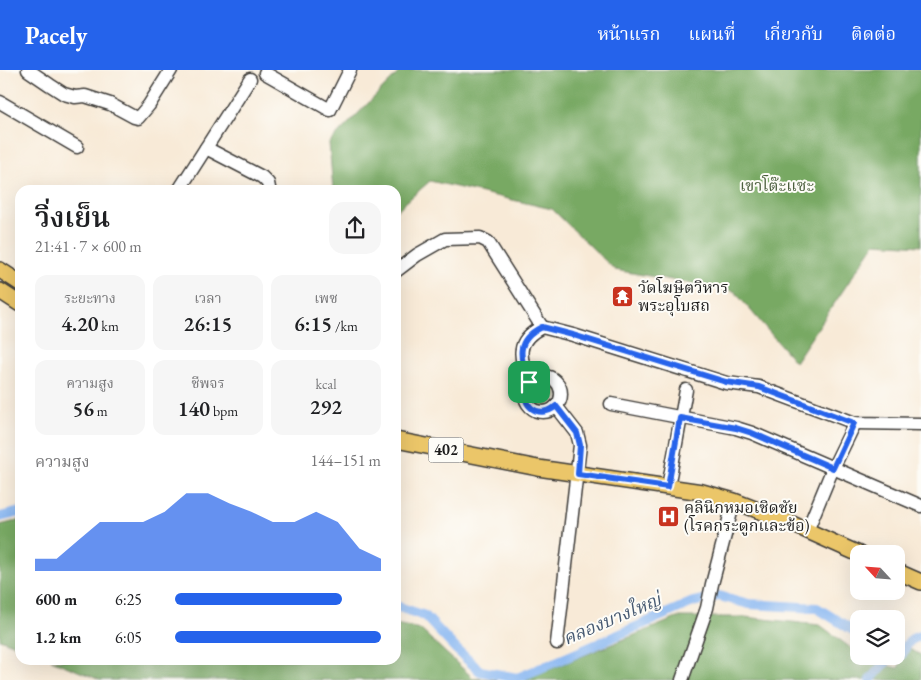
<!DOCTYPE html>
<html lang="th">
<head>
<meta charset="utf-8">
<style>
	:root { --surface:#fff; --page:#f6f6f6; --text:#202124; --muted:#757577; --accent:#2563eb }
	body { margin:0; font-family:"EB Garamond","Noto Serif Thai",serif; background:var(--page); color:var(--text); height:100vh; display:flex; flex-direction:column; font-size:19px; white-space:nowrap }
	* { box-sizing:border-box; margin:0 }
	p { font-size:16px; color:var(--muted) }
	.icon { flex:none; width:28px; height:28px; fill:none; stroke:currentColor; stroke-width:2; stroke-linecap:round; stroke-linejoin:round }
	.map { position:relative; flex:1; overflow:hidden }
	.panel { position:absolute; left:15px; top:115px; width:386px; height:480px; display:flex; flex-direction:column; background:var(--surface); border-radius:15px; box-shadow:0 5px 20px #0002 }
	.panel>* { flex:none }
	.needle { width:32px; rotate:296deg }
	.fabs { position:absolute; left:850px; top:475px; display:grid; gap:10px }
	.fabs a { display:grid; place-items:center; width:55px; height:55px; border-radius:10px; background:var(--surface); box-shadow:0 5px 20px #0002; font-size:25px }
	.pin { position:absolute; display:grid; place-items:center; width:42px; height:42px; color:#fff; margin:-21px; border-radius:10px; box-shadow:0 2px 8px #0006 }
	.round { display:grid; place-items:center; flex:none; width:52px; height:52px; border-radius:15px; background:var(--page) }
	.head { display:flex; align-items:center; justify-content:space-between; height:85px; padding:0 20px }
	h1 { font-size:28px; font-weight:600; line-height:38px }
	.metrics { display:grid; grid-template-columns:repeat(3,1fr); gap:8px; height:85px; padding:5px 20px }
	.metrics div { display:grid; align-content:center; border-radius:12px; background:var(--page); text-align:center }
	.metrics b { font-size:21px; font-weight:600 }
	.metrics small { font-size:14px; font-weight:400 }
	.metrics p { font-size:14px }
	.chart { height:140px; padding:10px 20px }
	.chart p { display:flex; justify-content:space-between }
	.chart svg { width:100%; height:90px; margin-top:5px; fill:var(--accent); opacity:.7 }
	ul { padding:0 20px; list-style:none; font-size:16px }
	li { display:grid; grid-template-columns:80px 60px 1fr; align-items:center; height:38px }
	li i { height:12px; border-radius:6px; background:var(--accent) }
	header { display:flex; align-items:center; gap:30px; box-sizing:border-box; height:70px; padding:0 25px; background:var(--accent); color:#fff }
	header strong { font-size:24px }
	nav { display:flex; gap:28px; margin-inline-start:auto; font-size:18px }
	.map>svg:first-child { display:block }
	.green { fill:#95c372; stroke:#587047 }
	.forest { fill:#78a964; stroke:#4a6240 }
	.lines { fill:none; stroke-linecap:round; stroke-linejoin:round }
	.canal { stroke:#86b5f1; stroke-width:10 }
	.minor-casing { stroke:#3d3b38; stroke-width:15 }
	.major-casing { stroke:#3d3b38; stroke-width:18 }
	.minor { stroke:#fff; stroke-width:12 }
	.major { stroke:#ebc669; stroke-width:15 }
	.route-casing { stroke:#fff; stroke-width:10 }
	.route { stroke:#2563eb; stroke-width:6 }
	.labels { text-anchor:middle; stroke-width:4; stroke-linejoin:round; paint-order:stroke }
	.shield { fill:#fdfcf7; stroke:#605f5e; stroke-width:1 }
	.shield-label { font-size:15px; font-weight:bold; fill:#1c1c1c }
	.park-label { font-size:16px; fill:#4c5f3e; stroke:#fdfcf7 }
	.poi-label { font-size:16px; fill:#1c1c1c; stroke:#fdfcf7; text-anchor:start }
	.water-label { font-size:18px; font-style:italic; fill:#465971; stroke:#fdfcf7 }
</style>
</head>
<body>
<header>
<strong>Pacely</strong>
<nav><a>หน้าแรก</a><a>แผนที่</a><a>เกี่ยวกับ</a><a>ติดต่อ</a></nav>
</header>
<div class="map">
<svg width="921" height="610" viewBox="0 0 921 610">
	<rect width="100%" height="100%" fill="#fdfcf7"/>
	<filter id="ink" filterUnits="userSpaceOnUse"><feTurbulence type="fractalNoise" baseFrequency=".02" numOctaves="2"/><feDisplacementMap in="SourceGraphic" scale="10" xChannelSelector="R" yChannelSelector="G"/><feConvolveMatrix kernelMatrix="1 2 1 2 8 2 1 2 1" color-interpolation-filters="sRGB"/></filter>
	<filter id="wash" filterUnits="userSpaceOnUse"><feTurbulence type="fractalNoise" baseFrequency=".0096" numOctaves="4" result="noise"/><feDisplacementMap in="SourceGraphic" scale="20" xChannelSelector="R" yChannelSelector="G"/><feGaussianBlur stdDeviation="1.12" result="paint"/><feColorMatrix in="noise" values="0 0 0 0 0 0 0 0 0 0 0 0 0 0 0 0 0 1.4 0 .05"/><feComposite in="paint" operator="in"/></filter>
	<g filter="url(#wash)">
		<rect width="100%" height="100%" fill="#f8ead7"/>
		<circle class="green" cx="543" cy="323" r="14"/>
		<g class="forest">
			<polygon points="401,0 921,0 921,176 875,173 795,292 734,221 615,200 552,139 430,111 396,141 396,120 333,120 329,73"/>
			<polygon points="20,450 20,577 0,569 0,455"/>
			<polygon points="679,547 745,547 820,555 859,584 859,586 862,586 870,592 898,598 907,578 921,585 921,610 523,610"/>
			<polygon points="396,554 420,559 473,608 496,610 100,610 51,590 396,590"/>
		</g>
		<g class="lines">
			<g class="canal">
				<polyline points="0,447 20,442"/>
				<polyline points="396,536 425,546 456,579 480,601 517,608 570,586 693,532 719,526 749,534 817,538 859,564"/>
				<path d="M896,586L902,584C907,574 909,568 921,566"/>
				<polyline points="870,610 890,587"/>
			</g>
		</g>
	</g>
	<g filter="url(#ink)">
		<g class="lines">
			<defs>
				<g id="minor">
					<polyline points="28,0 50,15 64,24 75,27 85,26 110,34 134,47 138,48 149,35 171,0"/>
					<polyline points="265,3 330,40 350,0"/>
					<polyline points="0,32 77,77"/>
					<polyline points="206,78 262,107 268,113 269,118 268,120"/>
					<polyline points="179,120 250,9"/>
					<polyline points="396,201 417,185 445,169 480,168 488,172 542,257"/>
					<circle cx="543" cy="324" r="18"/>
					<path d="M529,312C520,288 514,271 542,257L573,265L726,313L759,317L855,353L921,354"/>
					<polyline points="611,334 736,358 752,363 921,436"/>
					<polyline points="556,336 577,363 580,375 557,573"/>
					<polyline points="668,417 686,320"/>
					<polyline points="807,461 833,398 855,353"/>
					<polyline points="682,610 707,538 712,514 734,431"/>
				</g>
				<g id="major">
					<polyline points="0,200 20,213"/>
					<polyline points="0,221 20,234"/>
					<polyline points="396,370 538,398 702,422 734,431 781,449 859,484"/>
					<polyline points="896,501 921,512"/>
				</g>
			</defs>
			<use href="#minor" class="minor-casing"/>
			<use href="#major" class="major-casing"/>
			<use href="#minor" class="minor"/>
			<use href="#major" class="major"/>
		</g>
	</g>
	<g class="lines" filter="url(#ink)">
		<defs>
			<path id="route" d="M542,257L573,265L726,312L759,317L854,353L833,398L752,363L736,358L680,348L668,417L578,404L580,375L577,363L556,336C538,352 516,332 529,312C520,287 514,271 542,257Z"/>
		</defs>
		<use href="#route" class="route-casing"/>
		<use href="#route" class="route"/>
	</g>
	<defs>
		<symbol id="temple-square" viewBox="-11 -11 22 22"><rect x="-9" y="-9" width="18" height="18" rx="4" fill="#c8321e" stroke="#fdfcf7"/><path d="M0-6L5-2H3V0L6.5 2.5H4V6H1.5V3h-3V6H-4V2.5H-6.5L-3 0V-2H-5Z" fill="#fff"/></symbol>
		<symbol id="hospital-square" viewBox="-11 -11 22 22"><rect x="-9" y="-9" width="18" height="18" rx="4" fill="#c8321e" stroke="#fdfcf7"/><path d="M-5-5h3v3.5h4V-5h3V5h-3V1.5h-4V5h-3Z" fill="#fff"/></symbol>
	</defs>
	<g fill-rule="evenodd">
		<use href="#temple-square" x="610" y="214" width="25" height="25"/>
		<use href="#hospital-square" x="656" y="434" width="25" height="25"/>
	</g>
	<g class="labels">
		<rect class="shield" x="428.5" y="367.5" width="35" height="25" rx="4"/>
		<g class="shield-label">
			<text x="446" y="385">402</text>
		</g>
		<g class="park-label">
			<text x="777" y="121">เขาโต๊ะแซะ</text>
		</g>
		<g class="poi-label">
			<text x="638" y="223">วัดโฆษิตวิหาร<tspan x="638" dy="18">พระอุโบสถ</tspan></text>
			<text x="684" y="443">คลินิกหมอเชิดชัย<tspan x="684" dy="18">(โรคกระดูกและข้อ)</tspan></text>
		</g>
		<g class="water-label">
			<text transform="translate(612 549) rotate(-23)" y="6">คลองบางใหญ่</text>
		</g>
	</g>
</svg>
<div class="fabs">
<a><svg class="needle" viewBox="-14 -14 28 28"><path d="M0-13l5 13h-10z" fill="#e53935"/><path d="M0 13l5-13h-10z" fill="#757577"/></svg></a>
<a><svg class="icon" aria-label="layers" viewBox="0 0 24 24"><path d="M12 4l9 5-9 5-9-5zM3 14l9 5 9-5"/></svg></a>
</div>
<div class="pin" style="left:529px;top:312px;background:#1e9e55"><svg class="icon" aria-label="arrive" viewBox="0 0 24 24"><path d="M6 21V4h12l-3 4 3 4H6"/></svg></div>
<section class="panel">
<div class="head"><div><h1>วิ่งเย็น</h1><p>21:41 · 7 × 600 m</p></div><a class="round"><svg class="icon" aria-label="share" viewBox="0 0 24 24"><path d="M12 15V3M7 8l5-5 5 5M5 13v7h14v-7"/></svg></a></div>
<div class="metrics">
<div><p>ระยะทาง</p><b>4.20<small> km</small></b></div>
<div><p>เวลา</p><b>26:15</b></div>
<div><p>เพซ</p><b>6:15<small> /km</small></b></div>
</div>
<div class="metrics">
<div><p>ความสูง</p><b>56<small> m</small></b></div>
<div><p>ชีพจร</p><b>140<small> bpm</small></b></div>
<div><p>kcal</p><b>292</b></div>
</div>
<div class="chart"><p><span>ความสูง</span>144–151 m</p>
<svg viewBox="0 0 160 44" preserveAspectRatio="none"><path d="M0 44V38L10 38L20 29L30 20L40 20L50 20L60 15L70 6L80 6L90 11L100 15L110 20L120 20L130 15L140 20L150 33L160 38V44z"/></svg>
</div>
<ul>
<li><b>600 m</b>6:25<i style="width:81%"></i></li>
<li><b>1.2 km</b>6:05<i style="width:100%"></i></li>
</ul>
</section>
</div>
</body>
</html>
